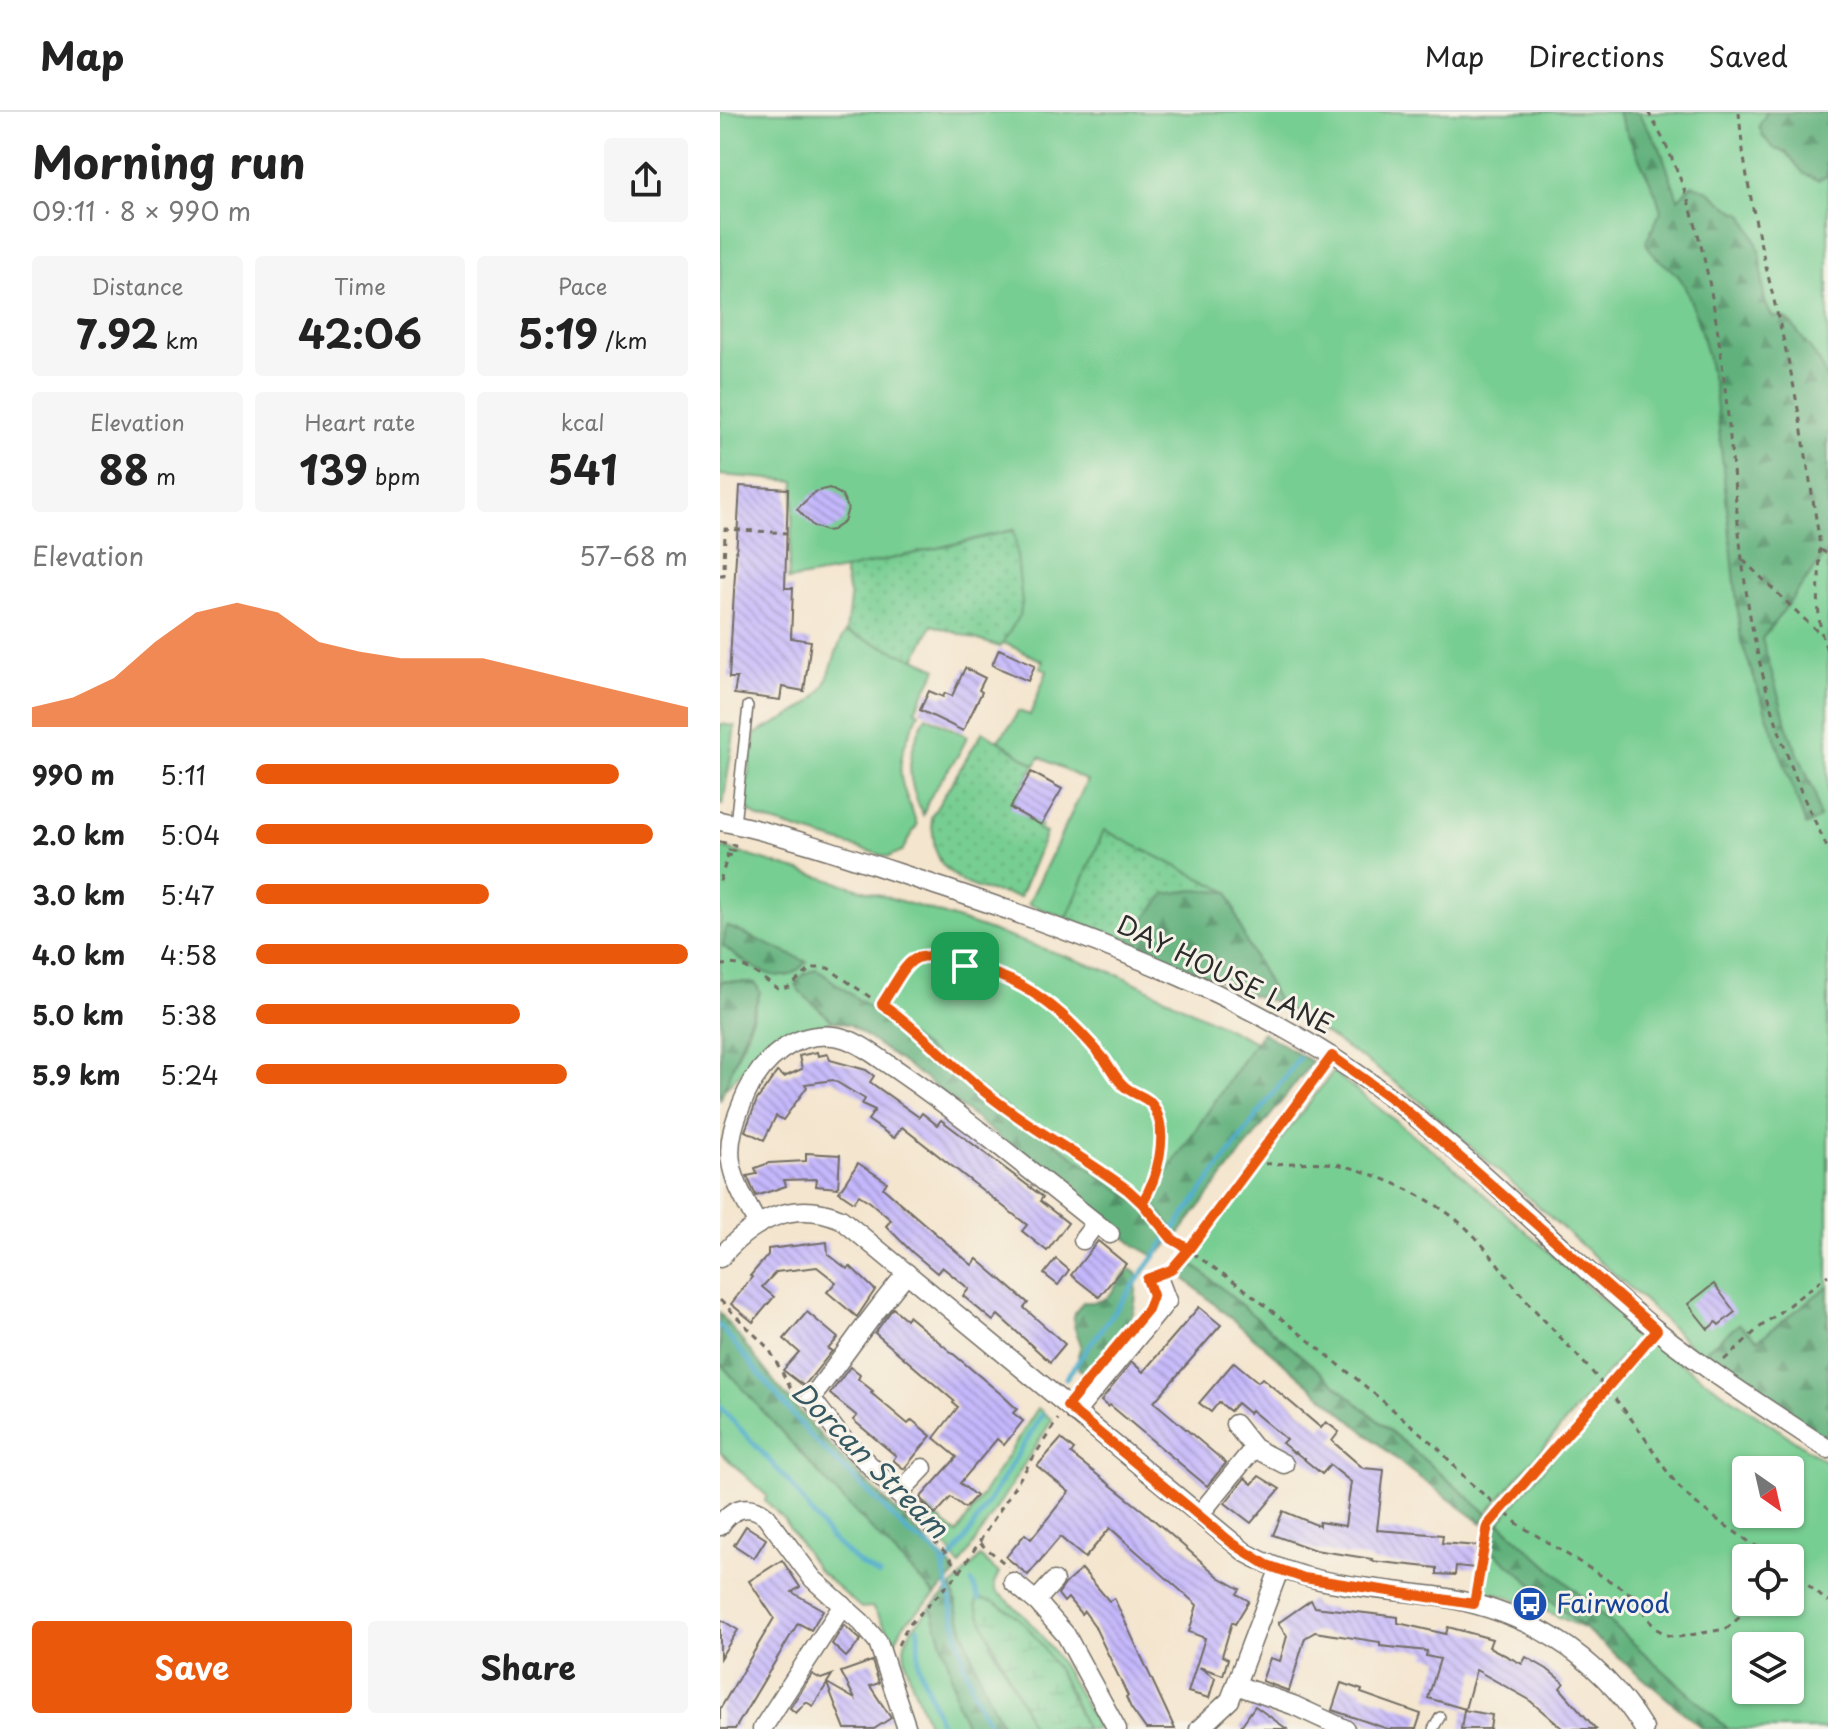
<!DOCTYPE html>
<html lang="en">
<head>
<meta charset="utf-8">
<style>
	:root { --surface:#fff; --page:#f6f6f6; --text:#222; --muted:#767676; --line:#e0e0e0; --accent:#ea580c }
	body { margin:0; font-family:"Playpen Sans",sans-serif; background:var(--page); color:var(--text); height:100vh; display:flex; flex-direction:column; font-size:30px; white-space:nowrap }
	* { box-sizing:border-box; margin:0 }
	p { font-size:26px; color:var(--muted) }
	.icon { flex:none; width:44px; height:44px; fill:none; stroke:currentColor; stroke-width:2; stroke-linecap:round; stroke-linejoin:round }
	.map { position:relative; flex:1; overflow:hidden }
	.drawer { display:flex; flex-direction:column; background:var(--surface); width:720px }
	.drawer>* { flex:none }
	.needle { width:52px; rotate:146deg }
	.fabs { position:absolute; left:1012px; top:1344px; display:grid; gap:16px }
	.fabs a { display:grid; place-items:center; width:72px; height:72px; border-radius:8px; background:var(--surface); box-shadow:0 2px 6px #0004; font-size:40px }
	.pin { position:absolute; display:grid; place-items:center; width:68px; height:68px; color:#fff; margin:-34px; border-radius:16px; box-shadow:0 4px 12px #0006 }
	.round { display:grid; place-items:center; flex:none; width:84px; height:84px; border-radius:8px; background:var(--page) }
	.headline { display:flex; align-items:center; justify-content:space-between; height:136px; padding:0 32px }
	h1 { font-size:44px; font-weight:700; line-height:60px }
	.figures { display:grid; grid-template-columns:repeat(3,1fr); gap:12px; height:136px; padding:8px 32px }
	.figures div { display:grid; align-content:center; border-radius:8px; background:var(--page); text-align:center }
	.figures b { font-size:40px; font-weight:700 }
	.figures small { font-size:22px; font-weight:400 }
	.figures p { font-size:22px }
	.chart { height:224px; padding:16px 32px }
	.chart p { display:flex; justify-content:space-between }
	.chart svg { width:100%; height:144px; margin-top:8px; fill:var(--accent); opacity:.7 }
	.action { display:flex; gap:16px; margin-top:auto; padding:16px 32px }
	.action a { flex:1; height:92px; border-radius:8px; background:var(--accent); color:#fff; font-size:32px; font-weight:700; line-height:92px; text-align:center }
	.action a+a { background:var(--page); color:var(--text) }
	ul { padding:0 32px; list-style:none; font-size:26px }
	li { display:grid; grid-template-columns:128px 96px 1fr; align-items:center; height:60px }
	li i { height:20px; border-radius:10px; background:var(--accent) }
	header { display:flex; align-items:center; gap:48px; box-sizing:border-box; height:112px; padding:0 40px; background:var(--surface); border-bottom:2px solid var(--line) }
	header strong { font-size:38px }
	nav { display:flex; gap:44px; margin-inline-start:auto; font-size:28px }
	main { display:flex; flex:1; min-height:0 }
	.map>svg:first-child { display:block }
	.green { fill:#77ce92; stroke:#517c5e; stroke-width:2; fill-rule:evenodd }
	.forest { fill:url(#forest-firs); stroke:#466e54; stroke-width:2 }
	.wetland { fill:url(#wetland-marsh); stroke:#517c5e; stroke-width:2 }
	.garden { fill:url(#garden-dots); stroke:#517c5e; stroke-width:2 }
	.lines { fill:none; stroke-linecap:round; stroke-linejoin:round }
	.stream { stroke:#48abc8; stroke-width:5 }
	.building { fill:url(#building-back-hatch) }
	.service-casing { stroke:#716c64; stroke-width:12 }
	.minor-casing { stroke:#716c64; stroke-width:21 }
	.path { stroke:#716c64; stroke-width:3; stroke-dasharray:6 6; stroke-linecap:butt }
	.service { stroke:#fff; stroke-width:9 }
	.minor { stroke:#fff; stroke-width:18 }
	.route-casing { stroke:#fff; stroke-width:16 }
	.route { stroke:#ea580c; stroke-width:10 }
	.labels { text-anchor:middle; stroke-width:6; stroke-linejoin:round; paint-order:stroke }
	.street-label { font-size:26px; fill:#2b2b2b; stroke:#f7f3e8 }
	.transit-label { font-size:26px; fill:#164399; stroke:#f7f3e8; text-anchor:start }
	.water-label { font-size:28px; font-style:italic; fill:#355862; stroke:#f7f3e8 }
</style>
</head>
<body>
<header>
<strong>Map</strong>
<nav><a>Map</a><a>Directions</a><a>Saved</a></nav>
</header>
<main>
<section class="drawer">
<div class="headline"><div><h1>Morning run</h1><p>09:11 · 8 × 990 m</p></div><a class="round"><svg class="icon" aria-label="share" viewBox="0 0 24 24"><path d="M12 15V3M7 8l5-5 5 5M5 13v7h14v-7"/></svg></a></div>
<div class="figures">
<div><p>Distance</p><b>7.92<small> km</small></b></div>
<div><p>Time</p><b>42:06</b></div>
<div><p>Pace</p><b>5:19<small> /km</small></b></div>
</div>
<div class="figures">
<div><p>Elevation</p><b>88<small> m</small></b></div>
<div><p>Heart rate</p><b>139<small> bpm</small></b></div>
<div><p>kcal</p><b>541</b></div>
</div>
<div class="chart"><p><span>Elevation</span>57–68 m</p>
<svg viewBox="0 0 160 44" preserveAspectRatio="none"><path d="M0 44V38L10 35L20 29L30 18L40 9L50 6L60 9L70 18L80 21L90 23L100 23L110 23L120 26L130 29L140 32L150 35L160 38V44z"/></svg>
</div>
<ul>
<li><b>990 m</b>5:11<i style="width:84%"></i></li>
<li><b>2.0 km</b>5:04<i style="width:92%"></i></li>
<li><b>3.0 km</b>5:47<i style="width:54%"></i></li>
<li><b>4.0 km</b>4:58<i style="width:100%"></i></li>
<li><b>5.0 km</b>5:38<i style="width:61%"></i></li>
<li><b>5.9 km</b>5:24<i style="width:72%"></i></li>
</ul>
<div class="action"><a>Save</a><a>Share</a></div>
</section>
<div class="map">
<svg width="1108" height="1617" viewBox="0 0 1108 1617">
	<defs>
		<pattern id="forest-firs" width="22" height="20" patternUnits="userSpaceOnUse" patternTransform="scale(2)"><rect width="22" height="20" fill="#61b17c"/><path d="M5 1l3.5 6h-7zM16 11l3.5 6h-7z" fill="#509066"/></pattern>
		<pattern id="wetland-marsh" width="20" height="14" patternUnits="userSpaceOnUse" patternTransform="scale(2)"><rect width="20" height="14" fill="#77ce92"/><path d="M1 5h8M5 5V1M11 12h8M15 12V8" fill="none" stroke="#67b17e"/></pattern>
		<pattern id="garden-dots" width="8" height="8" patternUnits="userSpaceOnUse" patternTransform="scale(2)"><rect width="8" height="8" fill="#77ce92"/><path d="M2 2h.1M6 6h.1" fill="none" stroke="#67b17e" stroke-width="1.8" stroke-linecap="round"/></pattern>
		<pattern id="building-back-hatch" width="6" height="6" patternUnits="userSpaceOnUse" patternTransform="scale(2)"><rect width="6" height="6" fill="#c5b7fc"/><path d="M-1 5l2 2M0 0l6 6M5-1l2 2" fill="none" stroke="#a095cc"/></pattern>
	</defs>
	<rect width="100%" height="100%" fill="#f7f3e8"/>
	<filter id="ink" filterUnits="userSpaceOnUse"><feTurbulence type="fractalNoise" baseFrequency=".0125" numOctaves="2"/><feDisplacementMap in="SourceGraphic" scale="16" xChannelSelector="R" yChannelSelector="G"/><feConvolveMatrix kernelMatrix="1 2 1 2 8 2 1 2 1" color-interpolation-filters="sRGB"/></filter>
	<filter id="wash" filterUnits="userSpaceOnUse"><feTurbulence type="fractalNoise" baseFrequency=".006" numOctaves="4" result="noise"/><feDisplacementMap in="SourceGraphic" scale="32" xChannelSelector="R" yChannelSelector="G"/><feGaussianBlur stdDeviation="1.8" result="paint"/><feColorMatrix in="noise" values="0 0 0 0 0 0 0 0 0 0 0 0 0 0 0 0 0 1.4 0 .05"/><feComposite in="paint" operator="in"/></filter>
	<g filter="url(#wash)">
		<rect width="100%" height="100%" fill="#f4e5ce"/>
		<g class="green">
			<polygon points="0,0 1108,0 1108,1328 980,1243 920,1185 696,986 652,953 559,891 526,830 508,780 385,719 347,806 308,792 367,669 320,645 315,653 278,628 292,611 298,599 310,603 327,559 320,555 323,549 282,530 300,503 293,418 124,458 68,468 75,369 0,363"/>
			<path d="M126,520L187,542L217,557L195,598L199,601C189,621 176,646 182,670C185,685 193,699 197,713L182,739L168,745L39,706L30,700L24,687L35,622C57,610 92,597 104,574C113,557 114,537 126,520Z"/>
			<path d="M206,604L247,624C237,654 212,671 203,703C184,664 187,641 206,604Z"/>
			<polygon points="0,612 15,614 3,693 0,692"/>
			<polygon points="0,735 207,797 400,863 535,930 429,1086 458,1123 452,1128 419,1092 96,857 80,880 113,909 64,924 48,934 3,978 28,919 40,880 35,871 2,869 0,876"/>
			<polygon points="613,960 729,1051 921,1222 767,1401 468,1148"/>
			<path d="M929,1230L1108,1351V1617H1008L779,1410ZM1026,1358H1070V1402H1026ZM1026,1446H1070V1490H1026ZM1026,1534H1070V1578H1026Z"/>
			<polygon points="0,1251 111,1375 215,1483 184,1512 175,1529 152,1495 141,1496 97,1457 64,1408 45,1388 47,1384 0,1340"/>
			<polygon points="318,1296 332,1308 240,1454 229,1438 197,1408 206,1397 237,1422"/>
			<path d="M771,1437L865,1517C830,1500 798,1486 760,1478Z"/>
			<path d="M260,1445L279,1461L274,1471L276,1479C327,1518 348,1562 378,1617H365C350,1572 324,1533 291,1500L270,1531L303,1591L312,1617H284C259,1571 244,1525 232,1475Z"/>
			<path d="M211,1495L230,1556L236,1589L248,1617H210C203,1597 180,1551 185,1531C189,1517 202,1506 211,1495Z"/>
		</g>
		<g class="forest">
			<path d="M897,0H918L940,36L958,87L972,73C996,77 1001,96 1023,102C1029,113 1035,125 1039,137C1045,159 1038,186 1053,205L1065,206L1070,210L1100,250L1108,271V439L1042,527L1070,623L1095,681L1099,706L1086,714L1021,529L995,279C988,245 978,202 963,171C954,154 932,149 926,130L941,99L936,82Z"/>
			<polygon points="1047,0 1108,0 1107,64 1098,68 1084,62 1066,40 1055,37 1043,25 1039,14"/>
			<polygon points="473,778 508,780 526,830 559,891 525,881 408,828 445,782"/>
			<path d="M6,814L16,818L87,850C82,854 77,859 72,862C52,872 18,846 3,834Z"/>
			<polygon points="96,857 419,1092 452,1128 441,1140 432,1143 416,1134 207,968 130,913 113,909 80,880 76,872 84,862"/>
			<polygon points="1,869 35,871 40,880 0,989"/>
			<polygon points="542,920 592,950 458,1123 429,1087"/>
			<polygon points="468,1148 767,1401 762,1411 688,1357 465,1167 460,1159"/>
			<path d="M411,1157L417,1161C416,1173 417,1190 413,1201C406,1224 385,1241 368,1258H359L358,1243L361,1233C354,1212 347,1209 363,1190C400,1192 388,1172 411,1157Z"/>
			<polygon points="1108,1174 1108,1328 980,1243 1019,1212 1038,1228"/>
			<polygon points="0,1201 60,1277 101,1324 234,1457 235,1463 215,1483 111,1375 0,1251"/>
			<polygon points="779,1410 1008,1617 983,1617 771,1437"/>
			<path d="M232,1475C244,1525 259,1571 284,1617H248L236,1589L230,1556L211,1495Z"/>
		</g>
		<path class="wetland" d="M257,1487C306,1486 351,1578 365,1617H312C297,1574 272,1536 256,1493Z"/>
		<g class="garden">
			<polygon points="294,418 302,491 300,503 280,535 212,513 195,547 126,520 130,487 124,458"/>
			<polygon points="263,619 315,653 291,695 321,713 319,718 326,721 300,785 260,777 242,770 222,753 215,737 211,705"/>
			<polygon points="384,718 508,780 473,778 445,782 408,828 347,806"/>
		</g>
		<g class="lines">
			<g class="stream">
				<polyline points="0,1214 92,1326 164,1395 188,1421 213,1437 222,1448 244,1552 256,1586 271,1617"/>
				<polyline points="346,1266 579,946"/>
				<polyline points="0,1295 70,1371 109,1425 140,1452 159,1463"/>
				<polyline points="225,1455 245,1428 322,1303"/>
				<polyline points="252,1470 259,1487"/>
				<polyline points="198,1516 199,1554 223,1617"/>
			</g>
		</g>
		<g id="blocks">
			<g class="building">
				<polygon points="20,374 68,377 65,476 73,476 71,526 91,529 84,579 62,575 60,588 14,582 17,566 9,566"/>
				<polygon points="109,376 122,383 128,396 124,410 112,418 106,419 93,414 77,397 95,380"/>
				<polygon points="279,537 315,553 308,569 272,553"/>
				<polygon points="245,556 265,566 259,578 262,580 243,619 200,598 209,579 223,585 225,581 232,584"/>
				<polygon points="311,660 342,677 321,713 290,696"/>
				<polygon points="97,940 98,944 108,942 110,948 146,958 154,964 150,970 199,1005 202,1001 217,1013 221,1008 323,1085 320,1089 348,1111 327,1139 302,1119 307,1113 182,1015 174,1026 148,1008 155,998 142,992 145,987 113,968 85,972 87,975 63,1008 56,1004 44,1028 25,1019 37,988 57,960 64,965 82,957 79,944"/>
				<polygon points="86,1041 120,1043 118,1076 96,1074 97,1067 64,1068 66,1074 36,1084 27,1064 37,1062 35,1056 49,1051 86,1049"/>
				<polygon points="138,1051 167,1070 163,1076 252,1153 257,1147 308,1191 304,1196 345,1232 330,1250 278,1203 273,1209 243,1184 249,1177 222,1155 217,1161 192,1140 166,1114 171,1108 150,1090 139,1083 134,1090 119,1080"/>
				<polygon points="378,1129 406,1152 379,1185 351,1163"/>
				<polygon points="107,1130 108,1142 127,1157 130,1154 155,1178 137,1205 107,1180 116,1170 97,1155 56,1160 42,1175 54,1185 33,1210 11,1192 32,1165 30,1164 48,1143 48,1137"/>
				<polygon points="336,1147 349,1158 338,1173 324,1162"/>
				<polygon points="994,1172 1015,1200 999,1213 996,1210 988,1217 968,1192"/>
				<polygon points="479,1195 501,1213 434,1290 506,1351 487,1374 390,1293 388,1295 381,1289 412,1250 423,1260"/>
				<polygon points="173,1196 186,1207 188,1204 281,1282 297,1297 293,1301 303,1309 284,1333 277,1327 240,1371 256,1384 245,1396 231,1385 215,1403 200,1386 237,1345 214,1326 238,1295 233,1291 234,1289 155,1221"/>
				<polygon points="87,1200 118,1226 108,1237 112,1239 84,1274 63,1258 79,1240 64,1227"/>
				<polygon points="514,1250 538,1270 542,1266 601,1316 606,1310 619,1320 612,1329 643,1356 664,1358 657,1418 723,1423 722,1431 757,1434 755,1456 736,1454 735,1463 717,1462 717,1456 651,1449 652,1447 595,1438 553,1423 563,1399 599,1414 599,1410 625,1414 631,1370 610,1353 602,1362 585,1348 585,1345 584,1347 575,1340 574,1341 562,1331 566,1327 531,1298 529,1301 517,1291 510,1299 499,1290 491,1300 479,1291"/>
				<polygon points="130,1255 140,1263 138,1267 153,1279 151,1281 188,1312 192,1308 211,1324 184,1357 173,1348 176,1344 133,1308 137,1304 110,1282"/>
				<polygon points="341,1327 354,1338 351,1342 426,1401 499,1465 520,1477 517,1482 529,1489 515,1512 512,1510 502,1544 508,1547 503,1563 479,1555 495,1566 489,1586 468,1580 485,1526 469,1520 477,1493 390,1416 365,1446 340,1425 308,1463 286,1445 305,1422 311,1427 349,1380 317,1354"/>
				<polygon points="539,1364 560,1377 531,1411 505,1391 525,1366 532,1372"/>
				<polygon points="26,1414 46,1427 34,1446 14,1433"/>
				<polygon points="62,1448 80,1475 72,1480 103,1498 91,1518 78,1511 15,1617 0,1617 0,1597 54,1506 29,1469"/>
				<polygon points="362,1457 389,1489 394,1486 455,1617 426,1617 411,1596 406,1585 408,1584 374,1513 364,1499 361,1502 348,1486 344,1490 338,1482 346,1471"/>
				<polygon points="591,1488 595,1495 678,1505 678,1511 726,1522 728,1515 772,1527 769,1535 802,1552 806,1545 827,1557 844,1571 840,1576 876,1617 843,1617 808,1587 756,1558 745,1597 708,1586 720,1547 706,1544 707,1539 660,1534 660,1530 595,1520 585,1526 569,1579 542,1569 550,1546 560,1549 567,1524 558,1511"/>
				<polygon points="0,1507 18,1518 0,1546"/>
				<polygon points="124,1513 141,1528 126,1545 112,1532"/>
				<polygon points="152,1549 159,1571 150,1574 171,1606 154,1617 125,1617 107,1572 93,1594 86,1590 76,1601 70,1596 92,1562 101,1567 112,1563 107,1571 135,1587 121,1560"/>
				<polygon points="621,1571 642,1578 641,1581 701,1602 696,1617 668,1617 612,1598"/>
				<polygon points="535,1594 567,1617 519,1617"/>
				<polygon points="744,1598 772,1603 770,1617 741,1617"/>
			</g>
		</g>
	</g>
	<g filter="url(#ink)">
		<use href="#blocks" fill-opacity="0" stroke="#716c64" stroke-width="2"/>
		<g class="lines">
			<defs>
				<g id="service">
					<polyline points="15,712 28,594"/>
					<polyline points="713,1617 720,1605"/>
				</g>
				<g id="minor">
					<path d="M0,709C76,725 150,752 224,776C382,829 545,888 679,992C761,1055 833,1131 912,1198C973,1250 1041,1293 1108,1337"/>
					<path d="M37,1111C7,1057 0,1039 27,980C43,947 74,920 113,924C136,926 158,946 177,958C251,1009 320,1067 390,1122"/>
					<polyline points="363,1128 376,1111"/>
					<path d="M0,1146C31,1109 73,1086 121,1107L526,1441C586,1474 650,1475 715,1484C803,1497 877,1540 924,1617"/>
					<path d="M187,1161C152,1201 124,1245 91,1286L120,1324L197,1400"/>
					<polyline points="439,1168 447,1189"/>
					<polyline points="355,1301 447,1189"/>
					<polyline points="515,1312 534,1336 564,1352"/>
					<polyline points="178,1382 203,1356"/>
					<polyline points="479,1403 534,1336"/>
					<path d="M0,1414C11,1396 29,1390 46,1404L93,1467L141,1510L158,1530L187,1617"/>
					<polyline points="293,1470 318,1491 346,1523 397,1617"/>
					<polyline points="316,1489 334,1469"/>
					<polyline points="516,1573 573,1593 625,1617"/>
					<polyline points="42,1617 123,1493"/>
					<polyline points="479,1617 510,1588 559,1458"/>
				</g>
			</defs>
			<use href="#service" class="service-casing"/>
			<use href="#minor" class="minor-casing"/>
			<g class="path">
				<path d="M928,0C1011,138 1004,330 1027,485C1036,547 1055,613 1078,672C1087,695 1099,716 1108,738"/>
				<path d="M1019,0C1025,81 1048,160 1066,239C1080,298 1088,359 1098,419C1104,459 1090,502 1108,540"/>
				<polyline points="1101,438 1108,442"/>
				<polyline points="1023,448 1101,523"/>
				<polyline points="0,463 4,463 5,417 67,421"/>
				<polyline points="0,730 15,733 14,737 9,738 14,739 13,744 0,741"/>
				<polyline points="0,769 8,743"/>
				<path d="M0,854C23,846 41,866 59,878L69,875L92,856H108L196,917L214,937L277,990L408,1078L422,1091L452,1127L522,1175L638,1268L718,1336L748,1369L798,1412L911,1482L935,1516L947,1523L958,1525L1006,1517L1037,1490"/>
				<path d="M162,892C172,876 180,851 199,845C215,840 230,850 246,854C253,856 262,856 270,859C313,872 348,904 376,938C385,949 392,962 402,972C412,983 428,983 435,997C449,1025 437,1067 422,1091"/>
				<path d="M533,1051C566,1054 597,1046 629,1055C676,1069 726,1092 759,1129C778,1150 793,1174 812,1195C846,1232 882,1268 912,1308C932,1334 946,1364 970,1386C993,1406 1018,1422 1043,1439L1048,1446"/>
				<polyline points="451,1158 462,1146 601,960"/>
				<polyline points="0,1188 49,1237 74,1282"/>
				<polyline points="1004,1248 1039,1216 1108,1163"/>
				<polyline points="260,1431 288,1454"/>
				<polyline points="1070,1458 1108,1490"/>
				<polyline points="240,1460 338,1307"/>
				<polyline points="757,1474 766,1418 770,1410 926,1230"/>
				<polyline points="178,1533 187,1515 240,1460 225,1440 203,1418"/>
			</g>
			<use href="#service" class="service"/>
			<use href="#minor" class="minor"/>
		</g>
	</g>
	<g class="lines" filter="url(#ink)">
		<defs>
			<path id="route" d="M245,854C304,864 347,902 384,947C390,955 395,965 402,972C411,983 428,983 435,997C449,1024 437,1067 422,1091L452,1127L469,1137L451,1158L427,1167L433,1183L428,1197L347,1294L512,1431L547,1453L584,1466L754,1492L768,1413L937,1218L679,992L612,944L469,1137L452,1127L424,1093L422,1091L408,1078C365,1046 317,1020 275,988C235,958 203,920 162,892C191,848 188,832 245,854"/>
		</defs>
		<use href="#route" class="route-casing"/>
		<use href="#route" class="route"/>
	</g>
	<defs>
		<symbol id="bus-disc" viewBox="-11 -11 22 22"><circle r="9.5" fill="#1a4fb4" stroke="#f7f3e8"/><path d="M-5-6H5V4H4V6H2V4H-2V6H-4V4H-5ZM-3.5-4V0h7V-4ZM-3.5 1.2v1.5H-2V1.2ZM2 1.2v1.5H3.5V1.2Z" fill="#fff"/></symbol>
	</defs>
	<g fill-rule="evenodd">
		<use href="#bus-disc" x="790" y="1472" width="40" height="40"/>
	</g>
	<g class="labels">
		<g class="street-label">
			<text transform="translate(505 863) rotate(26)" y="9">DAY HOUSE LANE</text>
		</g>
		<g class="transit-label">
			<text x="836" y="1501">Fairwood</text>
		</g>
		<g class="water-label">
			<text transform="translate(150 1348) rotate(45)" y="10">Dorcan Stream</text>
		</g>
	</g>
</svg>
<div class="fabs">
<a><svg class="needle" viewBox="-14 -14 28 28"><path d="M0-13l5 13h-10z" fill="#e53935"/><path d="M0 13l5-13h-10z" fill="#767676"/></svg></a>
<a><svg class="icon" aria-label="locate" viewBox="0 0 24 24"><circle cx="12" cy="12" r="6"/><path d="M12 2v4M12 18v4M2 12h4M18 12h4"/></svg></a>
<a><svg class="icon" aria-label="layers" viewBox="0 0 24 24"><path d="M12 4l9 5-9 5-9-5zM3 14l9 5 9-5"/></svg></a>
</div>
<div class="pin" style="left:245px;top:854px;background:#1e9e55"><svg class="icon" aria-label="arrive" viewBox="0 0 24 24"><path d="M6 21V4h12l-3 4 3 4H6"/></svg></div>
</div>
</main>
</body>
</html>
